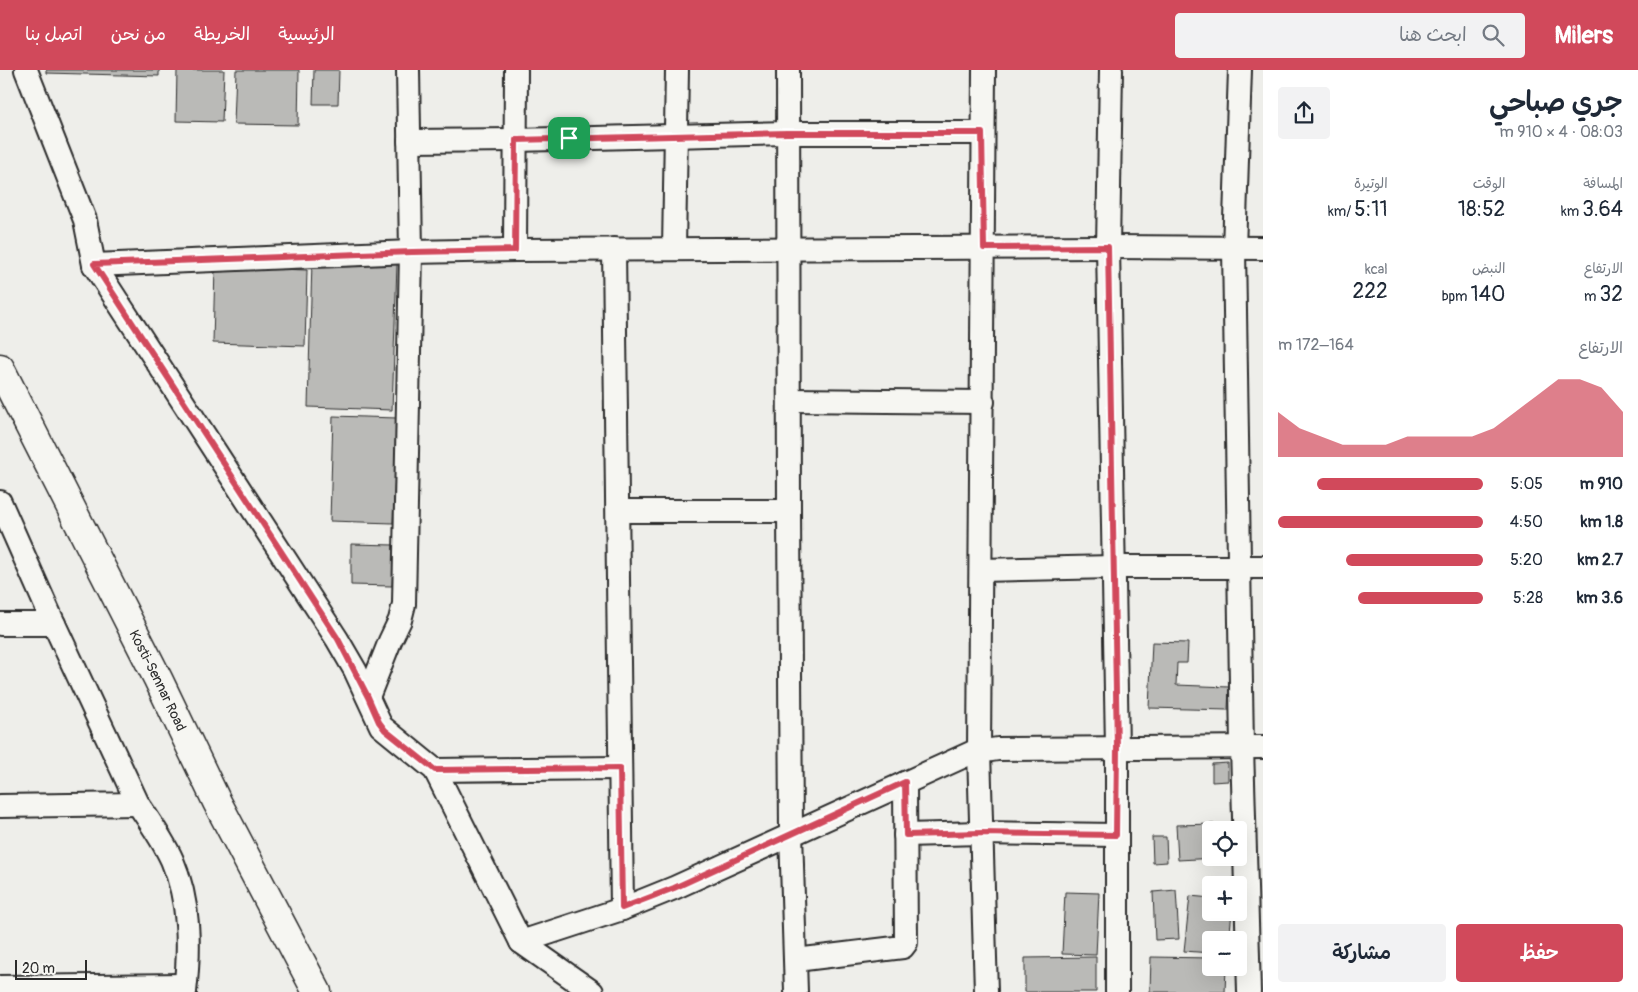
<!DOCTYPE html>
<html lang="ar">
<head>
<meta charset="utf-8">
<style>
	:root { --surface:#fff; --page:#f2f2f3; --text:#1f2937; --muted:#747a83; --accent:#d1495b }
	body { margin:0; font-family:Pangolin,"Playpen Sans Arabic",sans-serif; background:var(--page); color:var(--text); direction:rtl; height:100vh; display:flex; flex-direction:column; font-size:19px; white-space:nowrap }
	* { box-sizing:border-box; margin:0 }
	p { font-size:16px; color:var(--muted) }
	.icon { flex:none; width:28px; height:28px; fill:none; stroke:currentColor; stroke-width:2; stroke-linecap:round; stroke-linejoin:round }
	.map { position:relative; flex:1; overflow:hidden; direction:ltr }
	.panel { display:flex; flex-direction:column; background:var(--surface); width:375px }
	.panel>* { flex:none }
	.tools { position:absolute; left:1202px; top:751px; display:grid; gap:10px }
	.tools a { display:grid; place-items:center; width:45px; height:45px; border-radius:5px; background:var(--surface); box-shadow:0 5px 20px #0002; font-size:25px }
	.scale { position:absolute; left:15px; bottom:12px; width:72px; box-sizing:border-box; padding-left:5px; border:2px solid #2b2b2b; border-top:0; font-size:14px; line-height:18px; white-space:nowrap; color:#2b2b2b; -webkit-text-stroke:4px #f6f6f2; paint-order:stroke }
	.pin { position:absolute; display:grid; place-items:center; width:42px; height:42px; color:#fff; margin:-21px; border-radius:10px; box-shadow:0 2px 8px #0006 }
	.round { display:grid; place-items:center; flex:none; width:52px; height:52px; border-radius:5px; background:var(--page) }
	.summary { display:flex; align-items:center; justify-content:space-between; height:85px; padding:0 15px }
	h1 { font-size:28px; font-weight:600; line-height:38px }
	.stats { display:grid; grid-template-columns:repeat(3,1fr); gap:8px; height:85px; padding:5px 15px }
	.stats div { display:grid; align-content:center }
	.stats b { font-size:21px; font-weight:600 }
	.stats small { font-size:14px; font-weight:400 }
	.stats p { font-size:14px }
	.chart { height:140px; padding:10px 15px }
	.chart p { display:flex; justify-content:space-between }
	.chart svg { width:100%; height:90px; margin-top:5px; fill:var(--accent); opacity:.7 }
	.action { display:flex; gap:10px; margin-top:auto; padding:10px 15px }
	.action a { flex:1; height:58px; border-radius:5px; background:var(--accent); color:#fff; font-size:20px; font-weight:600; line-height:58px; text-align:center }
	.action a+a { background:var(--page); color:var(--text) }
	ul { padding:0 15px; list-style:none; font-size:16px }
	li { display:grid; grid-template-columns:80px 60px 1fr; align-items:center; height:38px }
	li i { height:12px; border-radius:6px; background:var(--accent) }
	header { display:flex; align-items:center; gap:30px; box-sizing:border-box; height:70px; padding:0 25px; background:var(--accent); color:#fff }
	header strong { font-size:24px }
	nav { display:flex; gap:28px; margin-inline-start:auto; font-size:18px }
	.search { width:350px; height:45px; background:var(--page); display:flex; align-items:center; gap:12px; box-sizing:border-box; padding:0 18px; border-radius:5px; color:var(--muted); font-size:19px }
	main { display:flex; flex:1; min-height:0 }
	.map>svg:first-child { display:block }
	.building { fill:#babab7; stroke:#2b2b2b }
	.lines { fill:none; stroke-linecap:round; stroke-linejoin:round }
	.minor-casing { stroke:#2b2b2b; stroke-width:26 }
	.trunk-casing { stroke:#2b2b2b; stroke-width:31 }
	.minor { stroke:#f6f6f2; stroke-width:22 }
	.trunk { stroke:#f6f6f2; stroke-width:28 }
	.route-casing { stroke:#fff; stroke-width:10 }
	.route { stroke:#d1495b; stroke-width:6 }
	.labels { text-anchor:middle; stroke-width:5; stroke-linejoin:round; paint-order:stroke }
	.street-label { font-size:14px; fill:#2b2b2b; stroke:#f6f6f2 }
</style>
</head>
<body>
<header>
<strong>Milers</strong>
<div class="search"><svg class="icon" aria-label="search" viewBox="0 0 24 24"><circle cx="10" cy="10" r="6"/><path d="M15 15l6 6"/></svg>ابحث هنا</div>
<nav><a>الرئيسية</a><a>الخريطة</a><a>من نحن</a><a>اتصل بنا</a></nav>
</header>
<main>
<section class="panel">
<div class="summary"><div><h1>جري صباحي</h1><p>08:03 · 4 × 910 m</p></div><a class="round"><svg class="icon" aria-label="share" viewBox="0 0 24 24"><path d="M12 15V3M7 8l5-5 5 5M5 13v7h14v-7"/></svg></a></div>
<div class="stats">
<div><p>المسافة</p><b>3.64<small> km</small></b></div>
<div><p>الوقت</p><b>18:52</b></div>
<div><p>الوتيرة</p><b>5:11<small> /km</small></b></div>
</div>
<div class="stats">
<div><p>الارتفاع</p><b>32<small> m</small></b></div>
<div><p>النبض</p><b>140<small> bpm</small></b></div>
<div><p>kcal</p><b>222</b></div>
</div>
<div class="chart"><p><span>الارتفاع</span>164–172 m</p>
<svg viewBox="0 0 160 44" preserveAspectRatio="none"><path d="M0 44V22L10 30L20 34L30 38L40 38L50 38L60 34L70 34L80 34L90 34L100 30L110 22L120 14L130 6L140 6L150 10L160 22V44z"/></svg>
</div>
<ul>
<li><b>910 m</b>5:05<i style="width:81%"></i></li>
<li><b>1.8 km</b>4:50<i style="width:100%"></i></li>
<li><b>2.7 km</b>5:20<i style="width:67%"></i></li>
<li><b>3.6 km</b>5:28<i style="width:61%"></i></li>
</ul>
<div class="action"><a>حفظ</a><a>مشاركة</a></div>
</section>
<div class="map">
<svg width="1263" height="922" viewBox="0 0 1263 922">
	<rect width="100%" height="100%" fill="#eeeeea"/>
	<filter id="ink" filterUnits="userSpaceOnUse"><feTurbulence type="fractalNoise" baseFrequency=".02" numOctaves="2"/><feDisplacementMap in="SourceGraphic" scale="10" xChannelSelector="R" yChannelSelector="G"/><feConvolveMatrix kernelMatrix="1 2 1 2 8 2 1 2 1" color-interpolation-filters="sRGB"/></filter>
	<g filter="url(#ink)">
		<g class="building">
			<polygon points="46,0 159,0 159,6 46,3"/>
			<polygon points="177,0 224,0 222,52 176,51"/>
			<polygon points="236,0 299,0 298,55 234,54"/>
			<polygon points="314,0 339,0 338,34 313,34"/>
			<polygon points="312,191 397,194 392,340 308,337"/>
			<polygon points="215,197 307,200 305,276 213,273"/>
			<polygon points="333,346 397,348 393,453 330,451"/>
			<polygon points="351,474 394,475 392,516 351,515"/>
			<polygon points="1152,572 1188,573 1187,593 1177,593 1176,615 1229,617 1228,640 1149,638"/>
			<polygon points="1228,693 1228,711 1212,712 1212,694"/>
			<polygon points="1214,754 1215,760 1211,760 1211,788 1216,788 1178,790 1176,755"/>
			<polygon points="1152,767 1166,767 1167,792 1153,793"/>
			<polygon points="1176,820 1179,869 1155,870 1153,822"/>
			<polygon points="1065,822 1099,823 1096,885 1062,884"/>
			<polygon points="1190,826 1211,828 1211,842 1232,842 1229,870 1211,870 1211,883 1184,881"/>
			<polygon points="1096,887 1096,922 1025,922 1025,888"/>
			<polygon points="1151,887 1211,888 1211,898 1226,898 1225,922 1150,922"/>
		</g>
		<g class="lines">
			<defs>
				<g id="minor">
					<polyline points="26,0 85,150 94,195 337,569 355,600 381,656 435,700 521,872 592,922"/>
					<polyline points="788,0 789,441 791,763 796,922"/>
					<polyline points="984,0 979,681 986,922"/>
					<polyline points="1111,0 1108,177 1117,678 1117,922"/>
					<polyline points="1240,0 1234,179 1242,677 1249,922"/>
					<polyline points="409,71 516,70 787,63 982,63"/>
					<polyline points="614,179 622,839"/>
					<polyline points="674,179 677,0"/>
					<polyline points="515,180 516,0"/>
					<polyline points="94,195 411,182 515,180 1108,177 1263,178"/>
					<polyline points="790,330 983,332"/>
					<polyline points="0,432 54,554 138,734 0,736"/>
					<polyline points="618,441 789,441"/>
					<polyline points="981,500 1114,497 1263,497"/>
					<polyline points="0,554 54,554"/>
					<polyline points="368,627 390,571 400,550 404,534 411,182 408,0"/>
					<polyline points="435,700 620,698"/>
					<path d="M138,734C150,752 163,770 172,790C190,832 190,877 185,922"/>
					<polyline points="905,765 981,763 1116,765"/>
					<polyline points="521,872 622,839 674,818 971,683 998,679 1263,677"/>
					<polyline points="796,890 903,877 906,873 905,713"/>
					<polyline points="0,917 185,915"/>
				</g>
				<g id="trunk">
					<path id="s1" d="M0,298L158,609L217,732L317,922"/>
				</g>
			</defs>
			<use href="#minor" class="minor-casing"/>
			<use href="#trunk" class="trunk-casing"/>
			<use href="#minor" class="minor"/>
			<use href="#trunk" class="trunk"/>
		</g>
	</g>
	<g class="lines" filter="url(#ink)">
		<defs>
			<polygon id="route" points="787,63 982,63 984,178 1108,177 1117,678 1116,765 981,763 906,765 905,712 674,818 622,838 620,698 435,700 385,660 379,652 368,627 338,569 94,194 412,182 515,180 516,70"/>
		</defs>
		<use href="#route" class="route-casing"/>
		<use href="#route" class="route"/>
	</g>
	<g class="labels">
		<g class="street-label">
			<text dy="5" stroke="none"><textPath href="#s1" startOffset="350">Kosti-Sennar Road</textPath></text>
		</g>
	</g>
</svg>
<div class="tools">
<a><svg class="icon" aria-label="locate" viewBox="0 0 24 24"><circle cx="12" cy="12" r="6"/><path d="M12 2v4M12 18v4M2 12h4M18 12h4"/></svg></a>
<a>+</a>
<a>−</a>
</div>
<div class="scale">20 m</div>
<div class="pin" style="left:569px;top:68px;background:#1e9e55"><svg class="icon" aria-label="arrive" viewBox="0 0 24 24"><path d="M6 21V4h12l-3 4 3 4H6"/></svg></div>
</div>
</main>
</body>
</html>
